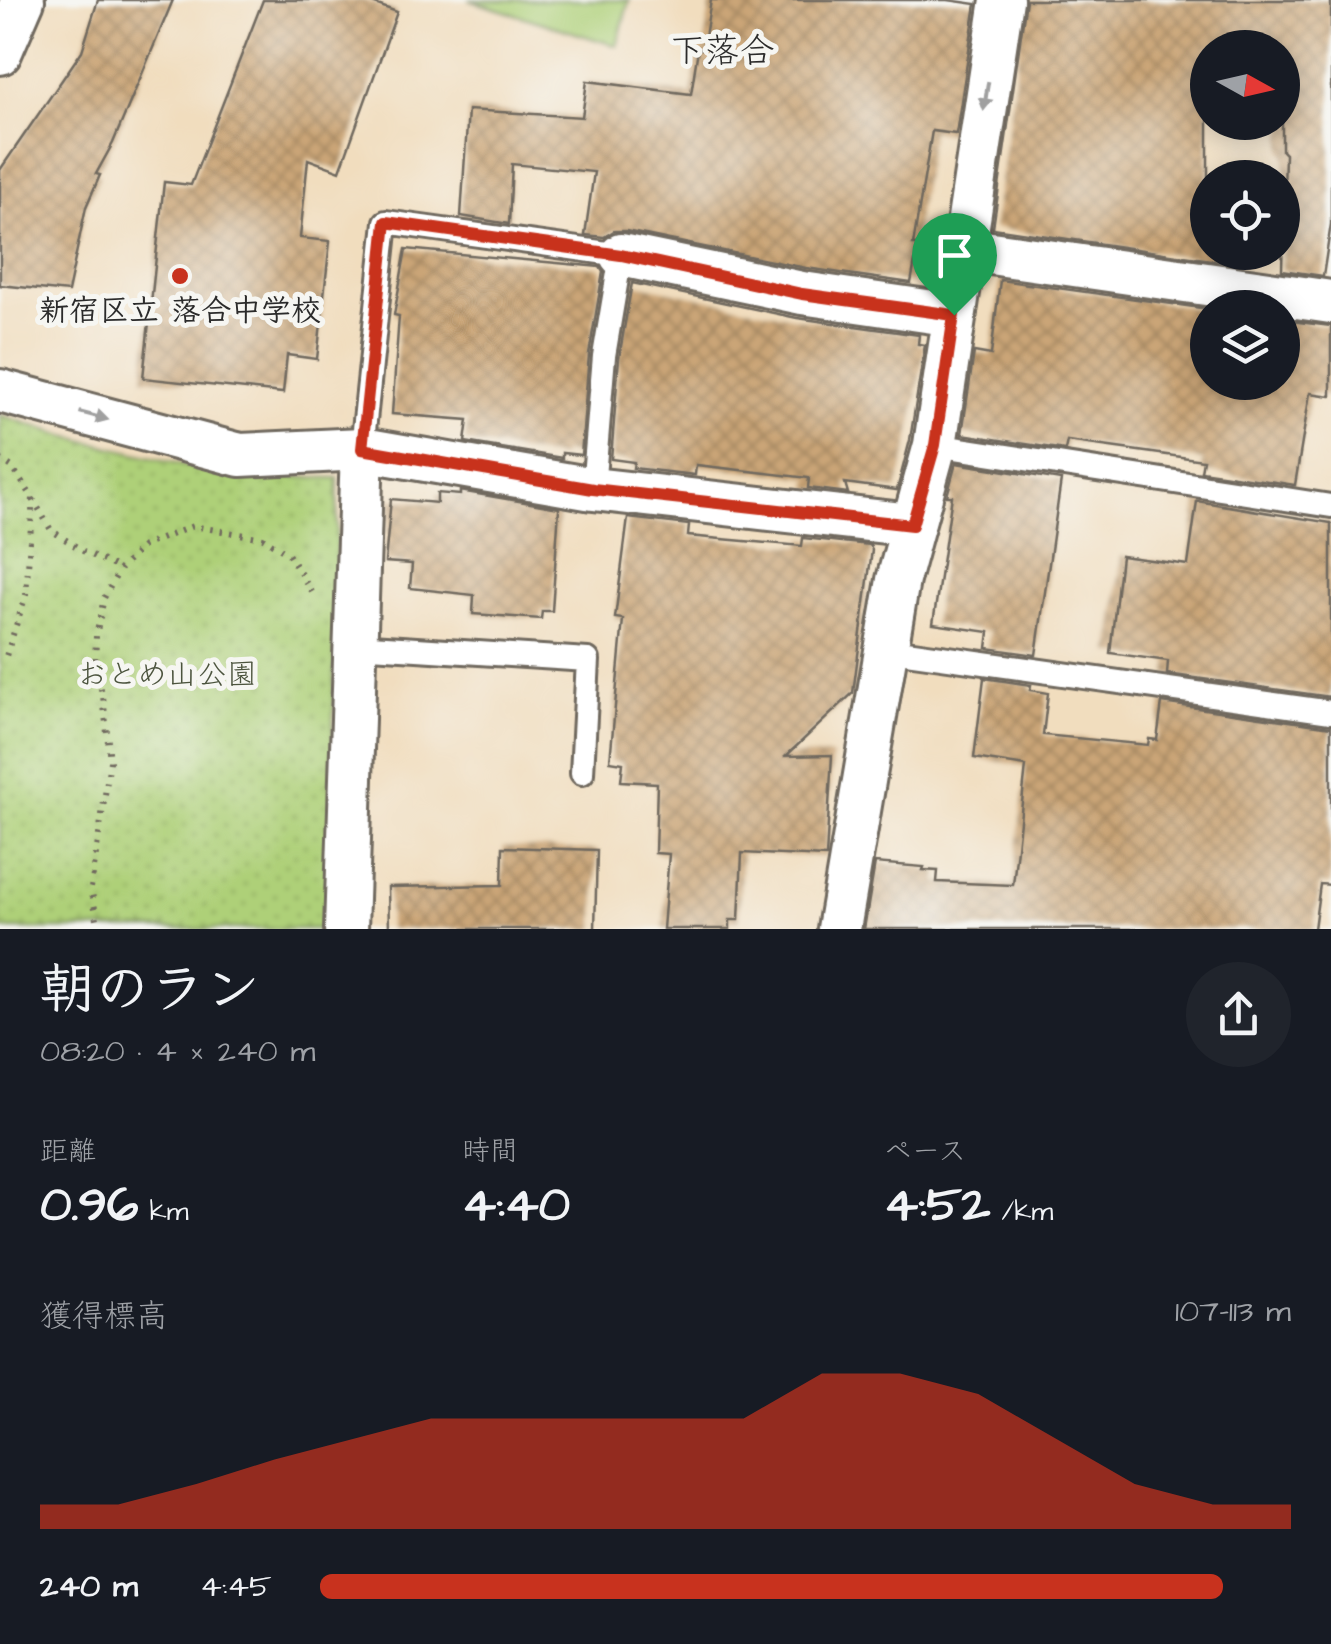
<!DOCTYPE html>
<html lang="ja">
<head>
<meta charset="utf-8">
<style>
	:root { --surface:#171b24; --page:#20242c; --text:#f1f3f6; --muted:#9ea1a6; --accent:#c8321e }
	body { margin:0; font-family:"Architects Daughter","Klee One",sans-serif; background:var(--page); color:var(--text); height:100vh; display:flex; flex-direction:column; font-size:38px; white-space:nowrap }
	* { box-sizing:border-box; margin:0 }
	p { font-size:32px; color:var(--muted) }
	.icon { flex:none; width:55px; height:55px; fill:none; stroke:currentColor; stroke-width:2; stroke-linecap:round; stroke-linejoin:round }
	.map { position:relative; height:929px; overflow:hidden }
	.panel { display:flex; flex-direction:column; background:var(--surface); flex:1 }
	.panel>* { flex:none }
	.needle { width:65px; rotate:98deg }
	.buttons { position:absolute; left:1190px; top:30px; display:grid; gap:20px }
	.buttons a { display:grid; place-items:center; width:110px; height:110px; border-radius:50%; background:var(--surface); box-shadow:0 5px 25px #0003; font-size:50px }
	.pin { position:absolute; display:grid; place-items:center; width:85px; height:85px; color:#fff; margin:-102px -42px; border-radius:50% 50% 50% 0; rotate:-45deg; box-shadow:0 0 10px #0007 }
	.pin .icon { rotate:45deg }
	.round { display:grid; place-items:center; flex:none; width:105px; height:105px; border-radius:52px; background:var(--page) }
	.summary { display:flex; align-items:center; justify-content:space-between; height:170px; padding:0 40px }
	h1 { font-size:55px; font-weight:700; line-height:75px }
	.stats { display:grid; grid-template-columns:repeat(3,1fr); gap:15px; height:170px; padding:10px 40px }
	.stats div { display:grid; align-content:center }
	.stats b { font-size:50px; font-weight:700 }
	.stats small { font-size:28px; font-weight:400 }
	.stats p { font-size:28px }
	.chart { height:280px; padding:20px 40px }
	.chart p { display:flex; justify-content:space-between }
	.chart svg { width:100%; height:180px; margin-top:10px; fill:var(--accent); opacity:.7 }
	ul { padding:0 40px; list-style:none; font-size:32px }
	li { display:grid; grid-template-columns:160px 120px 1fr; align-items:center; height:75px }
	li i { height:25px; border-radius:12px; background:var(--accent) }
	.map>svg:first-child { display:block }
	.grass { fill:#aed078; stroke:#6c7e52; stroke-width:2.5 }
	.park { fill:url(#park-dots); stroke:#6c7e52; stroke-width:2.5 }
	.building { fill:url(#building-cross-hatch) }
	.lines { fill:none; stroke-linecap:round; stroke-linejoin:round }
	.lane-casing { stroke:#70695e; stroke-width:28 }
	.street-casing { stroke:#70695e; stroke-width:48 }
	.path { stroke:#70695e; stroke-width:6; stroke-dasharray:2.5 8; stroke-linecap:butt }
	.lane { stroke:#fff; stroke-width:22 }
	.street { stroke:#fff; stroke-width:42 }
	.oneway { fill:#a0a0a0 }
	.route-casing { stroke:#fff; stroke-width:20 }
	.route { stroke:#c8321e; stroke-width:12 }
	.poi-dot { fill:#c8321e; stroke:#f6f6f2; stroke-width:4 }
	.labels { text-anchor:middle; stroke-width:10; stroke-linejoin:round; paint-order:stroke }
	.poi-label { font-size:30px; font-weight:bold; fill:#2b2b2b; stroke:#f6f6f2 }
	.park-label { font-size:30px; fill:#4c543e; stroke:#f6f6f2 }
	.quarter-label { font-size:35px; fill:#2b2b2b; stroke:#f6f6f2 }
</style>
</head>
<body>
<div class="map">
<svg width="1331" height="929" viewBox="0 0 1331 929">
	<defs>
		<pattern id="park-dots" width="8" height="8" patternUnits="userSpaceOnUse" patternTransform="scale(2.5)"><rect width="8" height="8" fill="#aed078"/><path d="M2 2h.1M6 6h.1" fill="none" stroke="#96b368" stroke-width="1.8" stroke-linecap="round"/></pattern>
		<pattern id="building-cross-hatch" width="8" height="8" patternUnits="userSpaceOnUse" patternTransform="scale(2.5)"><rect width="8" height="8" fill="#caa577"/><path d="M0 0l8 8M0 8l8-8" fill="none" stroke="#a48762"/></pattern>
	</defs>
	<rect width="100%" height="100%" fill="#f6f6f2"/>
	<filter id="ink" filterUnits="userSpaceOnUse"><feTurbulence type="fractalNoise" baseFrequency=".01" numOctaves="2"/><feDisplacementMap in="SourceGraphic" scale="20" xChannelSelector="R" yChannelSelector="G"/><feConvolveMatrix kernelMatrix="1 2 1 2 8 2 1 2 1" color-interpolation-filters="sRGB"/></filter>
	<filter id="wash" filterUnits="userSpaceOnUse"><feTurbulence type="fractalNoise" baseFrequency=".0048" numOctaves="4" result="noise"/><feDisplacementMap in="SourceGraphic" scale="40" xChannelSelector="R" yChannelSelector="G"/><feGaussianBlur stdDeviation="2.25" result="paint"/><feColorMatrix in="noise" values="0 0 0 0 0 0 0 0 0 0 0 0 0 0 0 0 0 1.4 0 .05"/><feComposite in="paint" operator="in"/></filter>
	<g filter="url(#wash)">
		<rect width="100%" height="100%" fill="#f1ddbe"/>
		<polygon class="grass" points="469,0 629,0 617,46"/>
		<polygon class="park" points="0,415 65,436 234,477 338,478 329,929 0,929"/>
		<g id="blocks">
			<g class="building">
				<polygon points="98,0 173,0 113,143 96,174 100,175 86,207 68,292 0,285 0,170 82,51"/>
				<polygon points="263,0 364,0 397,12 340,171 308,159 300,238 330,241 317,359 287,355 283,393 143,378 164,182 191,185"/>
				<polygon points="711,0 948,0 976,4 956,134 932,131 913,245 918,245 911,283 806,268 626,231 614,231 604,237 585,235 594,172 512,164 509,224 461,216 468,110 582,117 587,81 691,94 698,49 703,49"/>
				<polygon points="1026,0 1331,0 1331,224 1323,276 1282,270 1285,154 1282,151 1282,48 1208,48 1208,252 1227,252 1225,262 993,228"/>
				<polygon points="406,249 600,267 603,272 589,354 581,455 562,453 562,458 465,442 468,420 392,414 399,316 394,315"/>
				<polygon points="1000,280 1208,309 1208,382 1282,382 1282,320 1331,326 1331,396 1310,393 1295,485 1201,471 1203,460 1067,441 1065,450 962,434 974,352 991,355"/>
				<polygon points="632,283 797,318 919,335 918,344 925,345 910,440 897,490 845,483 848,493 808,488 809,478 696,465 695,475 633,468 634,462 611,459 619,358"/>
				<polygon points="956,463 1061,480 1036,655 987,648 989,632 933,624 952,496 947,496"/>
				<polygon points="460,491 559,508 552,611 542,611 541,619 473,614 474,595 410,588 412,564 385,562 391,499 437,503 437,493 460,495"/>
				<polygon points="1197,501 1331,523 1331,697 1167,674 1168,661 1110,653 1121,556 1188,565"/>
				<polygon points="628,518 689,525 688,536 802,546 803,538 870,545 872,550 853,693 786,756 832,755 826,857 742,853 739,920 730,920 730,929 663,929 669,854 655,853 657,783 621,781 623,763 610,761 623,619 615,618"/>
				<polygon points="984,678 1031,685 1030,690 1048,693 1043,735 1148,745 1149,739 1157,740 1162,703 1331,727 1331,885 1320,884 1314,929 864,929 875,863 924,867 923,870 938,871 937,882 1013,885 1026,766 974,758"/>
				<polygon points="503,847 597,850 595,929 389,929 388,887 502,885"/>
			</g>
		</g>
	</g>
	<g filter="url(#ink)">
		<use href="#blocks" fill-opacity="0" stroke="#70695e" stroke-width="2.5"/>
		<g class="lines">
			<defs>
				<g id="lane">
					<polyline points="935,445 1331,506"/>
					<polyline points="362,449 386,222 621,255 604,356 593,489"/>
					<polyline points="355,645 588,660 582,773"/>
					<polyline points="885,649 1331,712"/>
				</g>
				<g id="street">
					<polyline points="0,53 23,0"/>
					<polyline points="963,249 1331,302"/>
					<polyline points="621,255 802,293 954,315"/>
					<polyline points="0,391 240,455 362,449 593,489 912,525"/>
					<polyline points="346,929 362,449"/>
					<polyline points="839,929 898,580 935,445 1002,0"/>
				</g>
			</defs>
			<use href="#lane" class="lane-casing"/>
			<use href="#street" class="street-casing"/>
			<g class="path">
				<polyline points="0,459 12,467 33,498 26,595 6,656 0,658"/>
				<polyline points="33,499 51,530 83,551 120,569"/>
				<polyline points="99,929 91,888 110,761 103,696 95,668 96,636 104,598 120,569 143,546 193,526 263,538 288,554 312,592"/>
			</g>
			<use href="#lane" class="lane"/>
			<use href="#street" class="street"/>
		</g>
		<defs><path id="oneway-solid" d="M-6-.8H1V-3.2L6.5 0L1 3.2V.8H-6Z" transform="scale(2.5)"/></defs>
		<g class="oneway">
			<use href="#oneway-solid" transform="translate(986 96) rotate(99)"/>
			<use href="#oneway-solid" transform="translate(94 416) rotate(15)"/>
		</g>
	</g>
	<g class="lines" filter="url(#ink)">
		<defs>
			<polygon id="route" points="386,222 621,255 802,294 954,315 935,445 912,525 593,489 362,449"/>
		</defs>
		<use href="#route" class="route-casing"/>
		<use href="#route" class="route"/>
	</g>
	<circle class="poi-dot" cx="180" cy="276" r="10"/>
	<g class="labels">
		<g class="poi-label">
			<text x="180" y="320">新宿区立 落合中学校</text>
		</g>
		<g class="park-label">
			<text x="167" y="684">おとめ山公園</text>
		</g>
		<g class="quarter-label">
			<text x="722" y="62">下落合</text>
		</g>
	</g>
</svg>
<div class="buttons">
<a><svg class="needle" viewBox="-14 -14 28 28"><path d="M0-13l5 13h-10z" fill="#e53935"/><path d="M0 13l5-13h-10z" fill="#9ea1a6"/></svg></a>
<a><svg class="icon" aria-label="locate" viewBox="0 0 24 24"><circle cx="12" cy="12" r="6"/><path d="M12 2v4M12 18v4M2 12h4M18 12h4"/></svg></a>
<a><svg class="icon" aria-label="layers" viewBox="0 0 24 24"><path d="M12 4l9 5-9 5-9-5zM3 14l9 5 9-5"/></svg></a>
</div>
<div class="pin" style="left:954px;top:315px;background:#1e9e55"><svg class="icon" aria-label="arrive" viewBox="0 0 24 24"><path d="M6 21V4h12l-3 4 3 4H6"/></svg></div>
</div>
<section class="panel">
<div class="summary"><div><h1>朝のラン</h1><p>08:20 · 4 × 240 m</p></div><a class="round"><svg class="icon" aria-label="share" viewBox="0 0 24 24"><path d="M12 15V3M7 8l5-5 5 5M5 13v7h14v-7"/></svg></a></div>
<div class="stats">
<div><p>距離</p><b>0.96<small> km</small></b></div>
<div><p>時間</p><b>4:40</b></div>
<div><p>ペース</p><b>4:52<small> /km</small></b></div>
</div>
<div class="chart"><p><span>獲得標高</span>107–113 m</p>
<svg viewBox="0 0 160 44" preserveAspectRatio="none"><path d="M0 44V38L10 38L20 33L30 27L40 22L50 17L60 17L70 17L80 17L90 17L100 6L110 6L120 11L130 22L140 33L150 38L160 38V44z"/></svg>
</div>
<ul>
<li><b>240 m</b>4:45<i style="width:93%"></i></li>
</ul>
</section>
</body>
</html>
